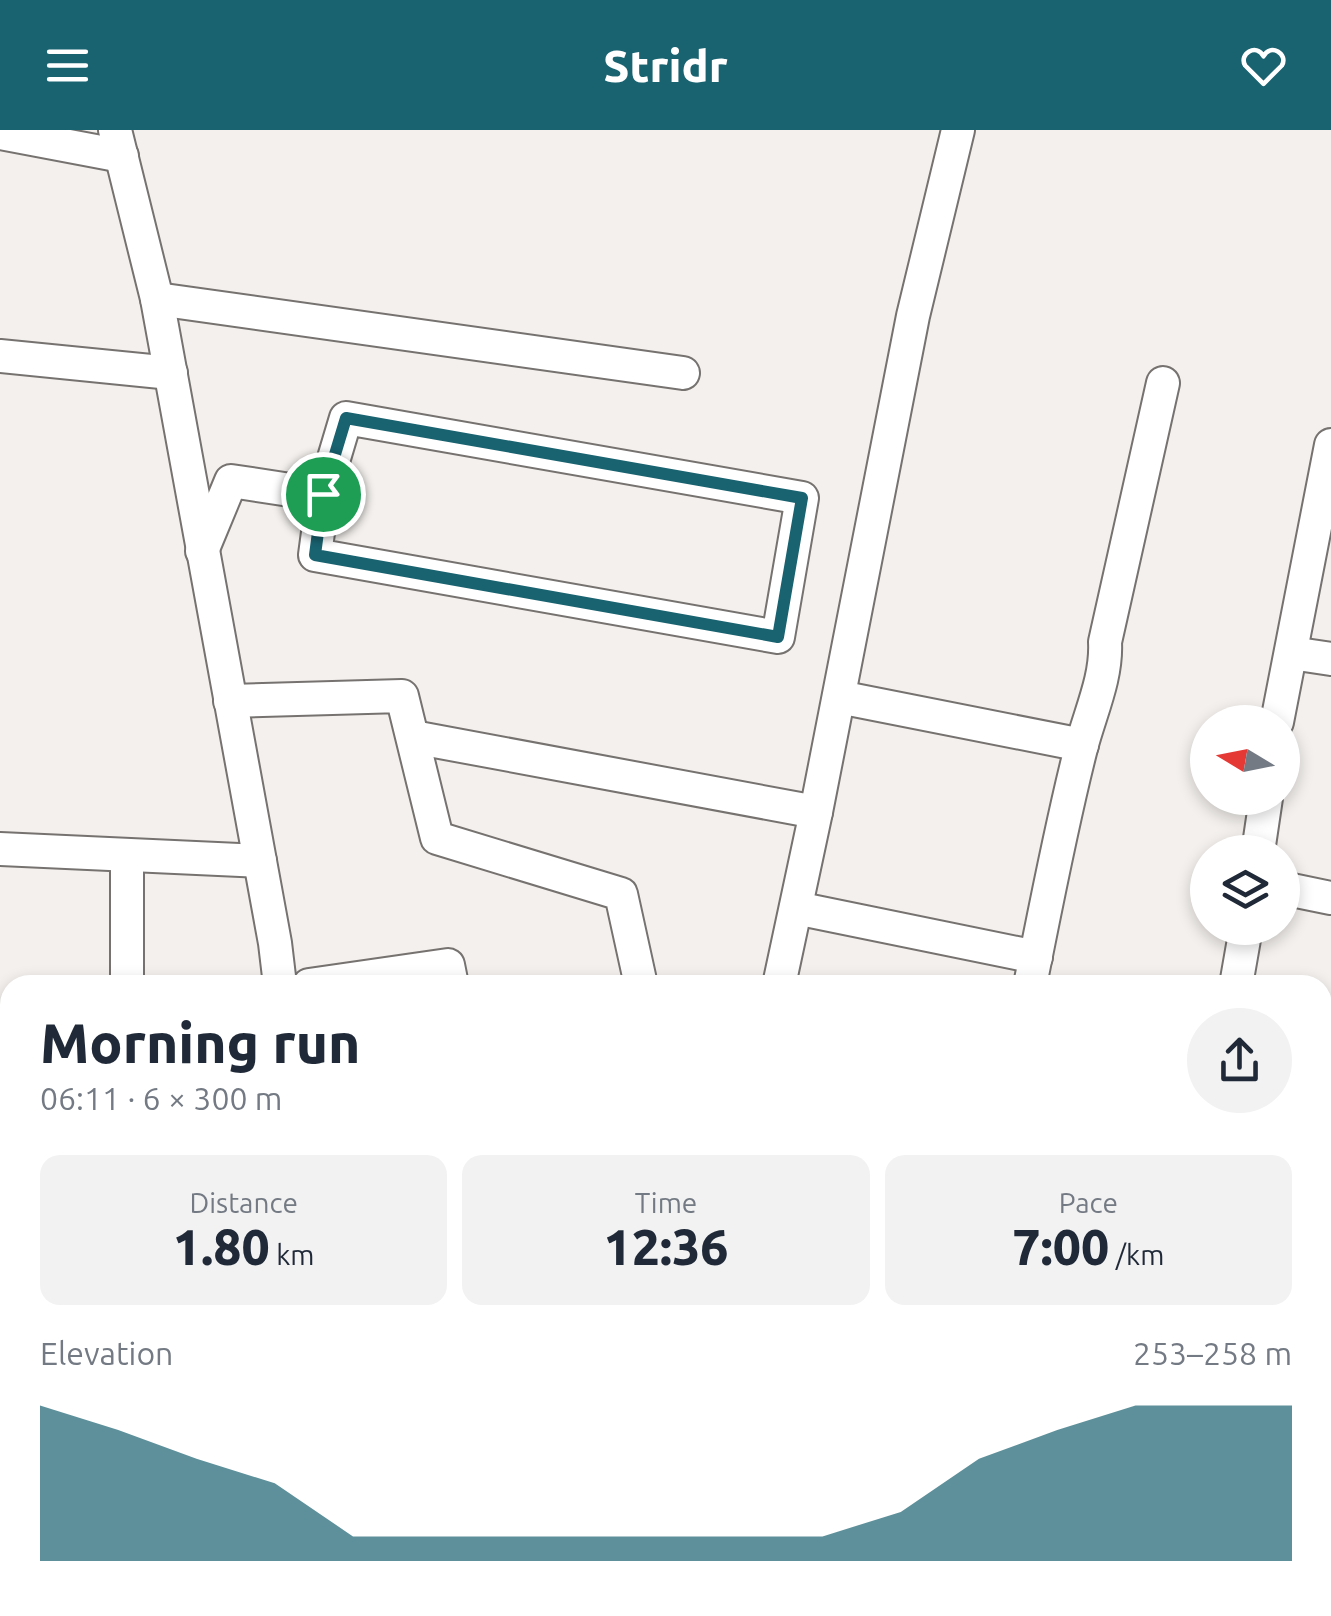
<!DOCTYPE html>
<html lang="en">
<head>
<meta charset="utf-8">
<style>
	:root { --surface:#fff; --page:#f2f2f3; --text:#1f2937; --muted:#747a83; --accent:#196270 }
	body { margin:0; font-family:Ubuntu,sans-serif; background:var(--page); color:var(--text); height:100vh; display:flex; flex-direction:column; font-size:38px; white-space:nowrap }
	* { box-sizing:border-box; margin:0 }
	p { font-size:32px; color:var(--muted) }
	.icon { flex:none; width:55px; height:55px; fill:none; stroke:currentColor; stroke-width:2; stroke-linecap:round; stroke-linejoin:round }
	.map { position:relative; flex:1; overflow:hidden }
	.details { position:absolute; left:0px; top:845px; width:1332px; height:642px; display:flex; flex-direction:column; background:var(--surface); border-radius:30px 30px 0 0; box-shadow:0 5px 15px #0003 }
	.details>* { flex:none }
	.needle { width:65px; rotate:280deg }
	.buttons { position:absolute; left:1190px; top:575px; display:grid; gap:20px }
	.buttons a { display:grid; place-items:center; width:110px; height:110px; border-radius:50%; background:var(--surface); box-shadow:0 5px 15px #0003; font-size:50px }
	.pin { position:absolute; display:grid; place-items:center; width:85px; height:85px; color:#fff; margin:-42px; border:5px solid #fff; border-radius:50%; box-shadow:0 2px 10px #0007 }
	.round { display:grid; place-items:center; flex:none; width:105px; height:105px; border-radius:52px; background:var(--page) }
	.headline { display:flex; align-items:center; justify-content:space-between; height:170px; padding:0 40px }
	h1 { font-size:55px; font-weight:800; line-height:75px }
	.stats { display:grid; grid-template-columns:repeat(3,1fr); gap:15px; height:170px; padding:10px 40px }
	.stats div { display:grid; align-content:center; border-radius:20px; background:var(--page); text-align:center }
	.stats b { font-size:50px; font-weight:800 }
	.stats small { font-size:28px; font-weight:400 }
	.stats p { font-size:28px }
	.chart { height:280px; padding:20px 40px }
	.chart p { display:flex; justify-content:space-between }
	.chart svg { width:100%; height:180px; margin-top:10px; fill:var(--accent); opacity:.7 }
	header { display:flex; justify-content:space-between; align-items:center; height:130px; padding:0 40px; background:var(--accent); color:#fff; font-size:45px; font-weight:800 }
	.map>svg:first-child { display:block }
	.lines { fill:none; stroke-linecap:round; stroke-linejoin:round }
	.minor-casing { stroke:#757270; stroke-width:36 }
	.minor { stroke:#fff; stroke-width:32 }
	.route-casing { stroke:#fff; stroke-width:20 }
	.route { stroke:#196270; stroke-width:12 }
</style>
</head>
<body>
<header><svg class="icon" aria-label="menu" viewBox="0 0 24 24"><path d="M4 6h16M4 12h16M4 18h16"/></svg>Stridr<svg class="icon" aria-label="heart" viewBox="0 0 24 24"><path d="M12 20l-8-8c-3-5 5-10 8-4 3-6 11-1 8 4z"/></svg></header>
<div class="map">
<svg width="1331" height="1486" viewBox="0 0 1331 1486">
	<rect width="100%" height="100%" fill="#f3f0ed"/>
	<g class="lines">
		<defs>
			<g id="minor">
				<polyline points="115,0 157,169 275,813 280,855"/>
				<polyline points="0,3 122,26"/>
				<polyline points="157,169 683,243"/>
				<polyline points="0,226 171,243"/>
				<polyline points="202,421 231,351 323,365 315,425 778,507 802,368 346,288 323,365"/>
				<polyline points="1291,523 1331,529"/>
				<polyline points="839,567 1082,615"/>
				<polyline points="230,571 402,566 437,708 621,764 641,855"/>
				<polyline points="1277,592 1331,315"/>
				<polyline points="413,607 816,682 779,855"/>
				<polyline points="816,682 913,186 958,0"/>
				<polyline points="0,719 260,731"/>
				<polyline points="1258,722 1266,668"/>
				<polyline points="127,725 127,855"/>
				<polyline points="1282,758 1331,768"/>
				<polyline points="796,778 1036,827"/>
				<polyline points="309,855 448,835 452,855"/>
				<path d="M1030,855C1046,776 1061,696 1081,618C1090,583 1107,548 1105,512L1163,253"/>
				<polyline points="1236,855 1246,798"/>
				<polyline points="1322,1099 1331,1101"/>
				<polyline points="1322,1287 1331,1289"/>
				<polyline points="0,1328 10,1330"/>
				<polyline points="352,1478 353,1486"/>
				<polyline points="497,1478 499,1486"/>
				<polyline points="1156,1478 1184,1486"/>
				<polyline points="1261,1478 1268,1486"/>
				<polyline points="695,1486 696,1478"/>
				<polyline points="917,1486 919,1478"/>
				<polyline points="1095,1486 1098,1478"/>
			</g>
		</defs>
		<use href="#minor" class="minor-casing"/>
		<use href="#minor" class="minor"/>
	</g>
	<g class="lines">
		<defs>
			<polygon id="route" points="346,288 802,368 778,507 315,425 323,364"/>
		</defs>
		<use href="#route" class="route-casing"/>
		<use href="#route" class="route"/>
	</g>
</svg>
<div class="buttons">
<a><svg class="needle" viewBox="-14 -14 28 28"><path d="M0-13l5 13h-10z" fill="#e53935"/><path d="M0 13l5-13h-10z" fill="#747a83"/></svg></a>
<a><svg class="icon" aria-label="layers" viewBox="0 0 24 24"><path d="M12 4l9 5-9 5-9-5zM3 14l9 5 9-5"/></svg></a>
</div>
<div class="pin" style="left:323px;top:364px;background:#1e9e55"><svg class="icon" aria-label="arrive" viewBox="0 0 24 24"><path d="M6 21V4h12l-3 4 3 4H6"/></svg></div>
<section class="details">
<div class="headline"><div><h1>Morning run</h1><p>06:11 · 6 × 300 m</p></div><a class="round"><svg class="icon" aria-label="share" viewBox="0 0 24 24"><path d="M12 15V3M7 8l5-5 5 5M5 13v7h14v-7"/></svg></a></div>
<div class="stats">
<div><p>Distance</p><b>1.80<small> km</small></b></div>
<div><p>Time</p><b>12:36</b></div>
<div><p>Pace</p><b>7:00<small> /km</small></b></div>
</div>
<div class="chart"><p><span>Elevation</span>253–258 m</p>
<svg viewBox="0 0 160 44" preserveAspectRatio="none"><path d="M0 44V6L10 12L20 19L30 25L40 38L50 38L60 38L70 38L80 38L90 38L100 38L110 32L120 19L130 12L140 6L150 6L160 6V44z"/></svg>
</div>
</section>
</div>
</body>
</html>
